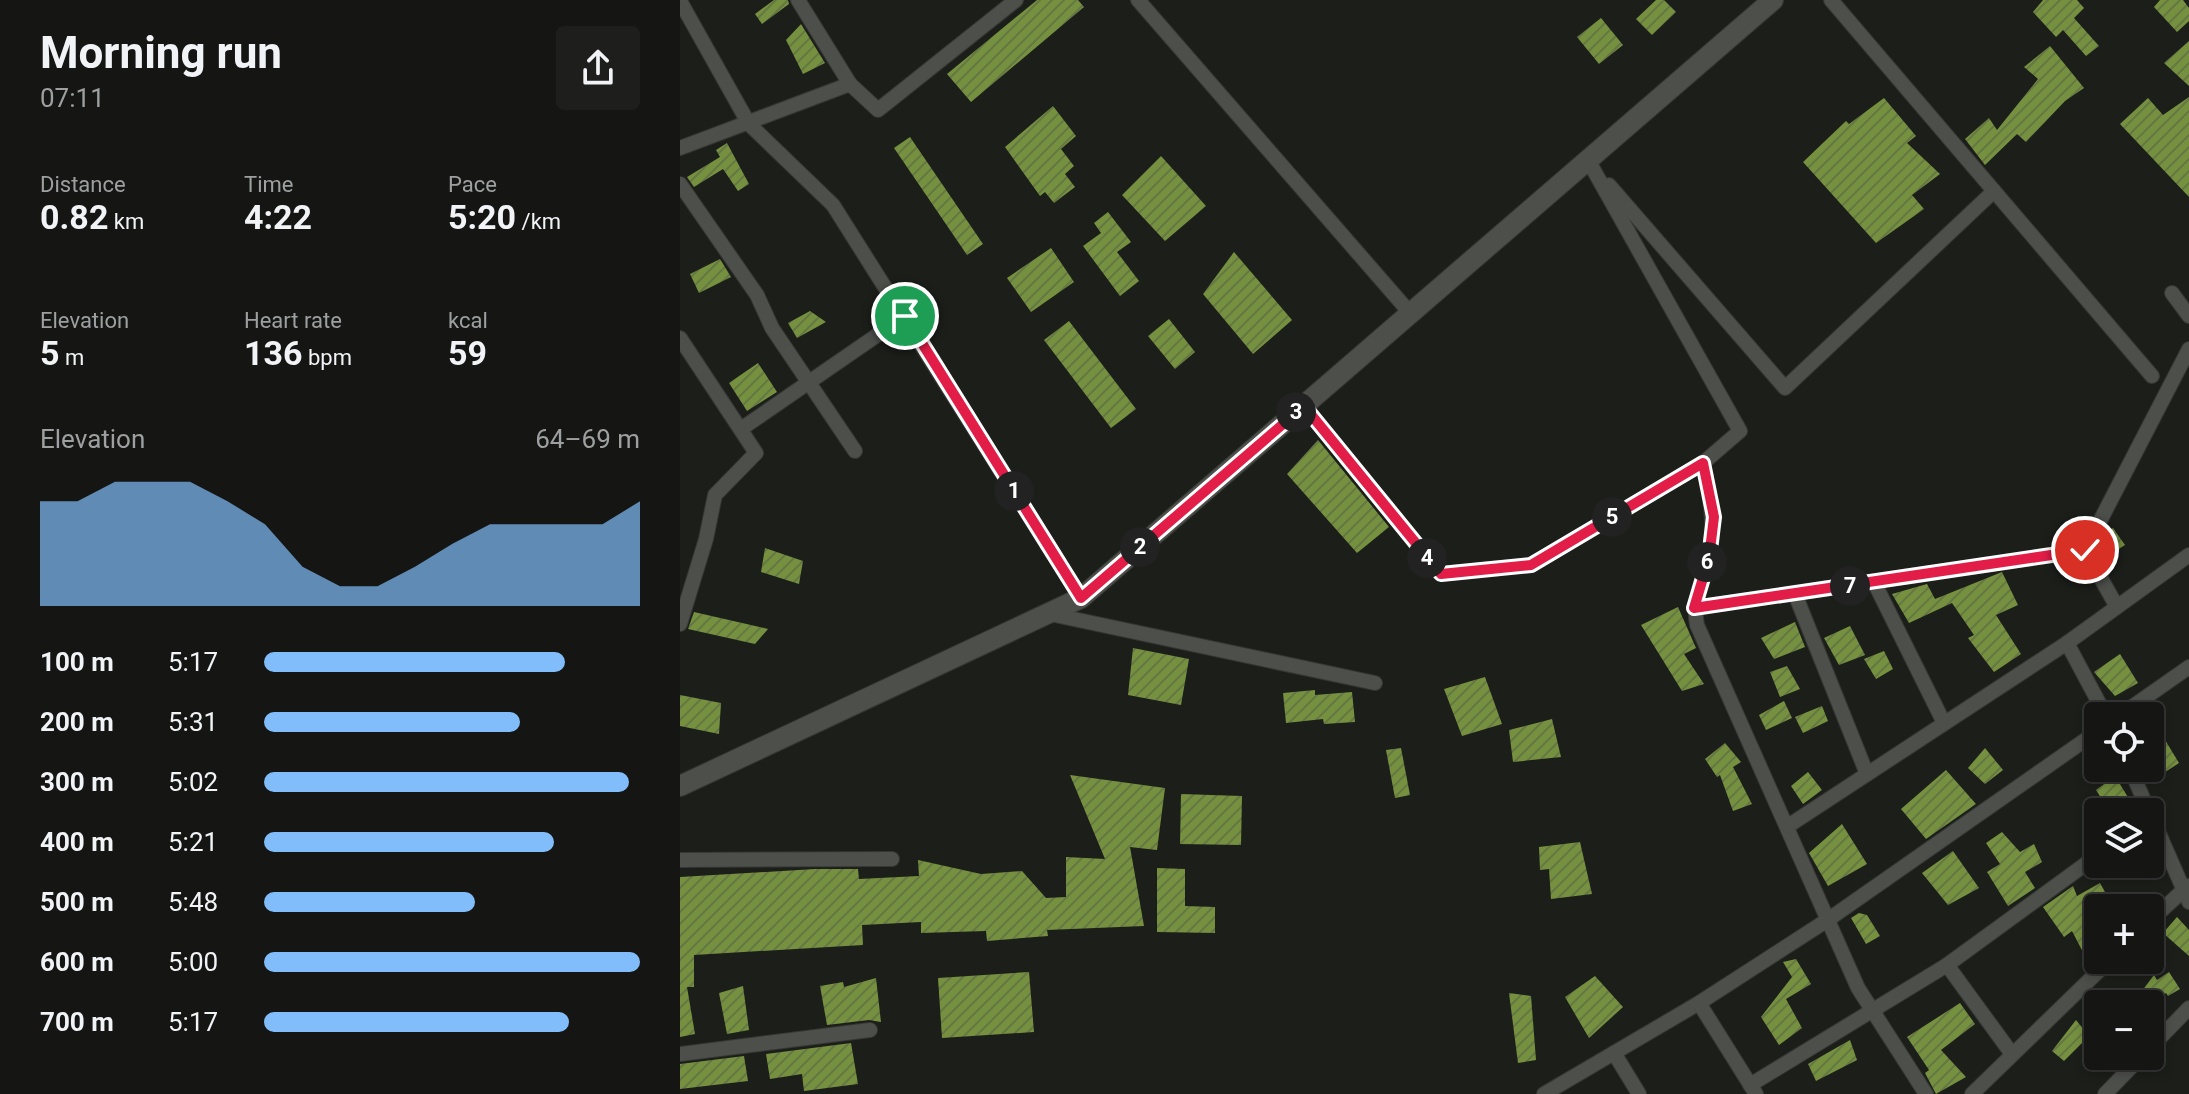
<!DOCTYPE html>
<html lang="en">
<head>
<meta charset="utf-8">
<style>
	:root { --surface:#151614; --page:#1e1f1d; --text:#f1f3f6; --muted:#9d9fa0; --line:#343534; --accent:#81bdfa }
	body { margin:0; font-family:Roboto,sans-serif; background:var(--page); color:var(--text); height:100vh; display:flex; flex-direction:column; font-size:30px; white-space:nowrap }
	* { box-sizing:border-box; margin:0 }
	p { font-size:26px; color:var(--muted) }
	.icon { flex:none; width:44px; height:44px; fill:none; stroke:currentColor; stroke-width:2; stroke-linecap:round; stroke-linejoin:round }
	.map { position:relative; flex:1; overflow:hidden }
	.drawer { display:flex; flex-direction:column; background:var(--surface); width:680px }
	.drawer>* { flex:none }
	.controls { position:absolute; left:1404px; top:702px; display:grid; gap:16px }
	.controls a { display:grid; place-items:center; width:80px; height:80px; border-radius:8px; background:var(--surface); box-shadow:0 4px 12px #0003,0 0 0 2px var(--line); font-size:40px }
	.pin { position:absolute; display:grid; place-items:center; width:68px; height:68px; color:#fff; margin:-34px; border:4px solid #fff; border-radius:50%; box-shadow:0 2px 8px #0007 }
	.km { position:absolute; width:40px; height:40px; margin:-20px; border-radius:50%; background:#222; color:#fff; font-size:22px; line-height:40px; text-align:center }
	.round { display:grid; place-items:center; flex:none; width:84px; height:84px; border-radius:8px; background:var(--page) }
	.summary { display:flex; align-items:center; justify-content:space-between; height:136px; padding:0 40px }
	h1 { font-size:44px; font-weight:700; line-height:60px }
	.figures { display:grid; grid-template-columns:repeat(3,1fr); gap:12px; height:136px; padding:8px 40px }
	.figures div { display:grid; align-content:center }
	.figures b { font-size:34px; font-weight:700 }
	.figures small { font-size:22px; font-weight:400 }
	.figures p { font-size:22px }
	.chart { height:224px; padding:16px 40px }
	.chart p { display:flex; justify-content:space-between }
	.chart svg { width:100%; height:144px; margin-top:8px; fill:var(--accent); opacity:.7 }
	ul { padding:0 40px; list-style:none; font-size:26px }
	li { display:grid; grid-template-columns:128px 96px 1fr; align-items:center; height:60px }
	li i { height:20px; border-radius:10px; background:var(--accent) }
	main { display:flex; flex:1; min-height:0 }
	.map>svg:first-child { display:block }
	.building { fill:url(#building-hatch) }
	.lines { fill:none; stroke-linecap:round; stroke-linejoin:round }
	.minor-casing { stroke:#363734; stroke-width:16 }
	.secondary-casing { stroke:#363734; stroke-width:22 }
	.minor { stroke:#4d4f4b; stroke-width:14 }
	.secondary { stroke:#4d4f4b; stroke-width:20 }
	.route-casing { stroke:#fff; stroke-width:16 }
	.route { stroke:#e11d48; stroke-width:10 }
</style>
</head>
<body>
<main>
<section class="drawer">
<div class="summary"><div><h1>Morning run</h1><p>07:11</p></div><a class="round"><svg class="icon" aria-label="share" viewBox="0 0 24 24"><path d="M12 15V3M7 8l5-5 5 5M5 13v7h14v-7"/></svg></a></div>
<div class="figures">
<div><p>Distance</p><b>0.82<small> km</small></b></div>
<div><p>Time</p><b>4:22</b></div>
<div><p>Pace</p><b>5:20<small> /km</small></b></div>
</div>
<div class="figures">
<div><p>Elevation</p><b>5<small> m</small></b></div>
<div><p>Heart rate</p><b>136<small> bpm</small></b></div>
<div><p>kcal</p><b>59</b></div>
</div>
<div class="chart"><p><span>Elevation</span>64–69 m</p>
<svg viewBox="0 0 160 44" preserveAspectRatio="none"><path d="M0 44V12L10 12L20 6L30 6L40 6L50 12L60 19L70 32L80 38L90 38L100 32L110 25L120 19L130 19L140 19L150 19L160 12V44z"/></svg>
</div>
<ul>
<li><b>100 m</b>5:17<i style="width:80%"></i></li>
<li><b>200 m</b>5:31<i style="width:68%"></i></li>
<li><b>300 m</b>5:02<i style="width:97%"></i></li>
<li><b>400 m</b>5:21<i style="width:77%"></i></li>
<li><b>500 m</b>5:48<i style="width:56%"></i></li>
<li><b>600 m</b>5:00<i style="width:100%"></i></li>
<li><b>700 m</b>5:17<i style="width:81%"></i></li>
</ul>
</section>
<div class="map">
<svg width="1509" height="1094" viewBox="0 0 1509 1094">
	<defs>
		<pattern id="building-hatch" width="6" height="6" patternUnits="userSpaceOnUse" patternTransform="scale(2)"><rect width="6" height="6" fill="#759140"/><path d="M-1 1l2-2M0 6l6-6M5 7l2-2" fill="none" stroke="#657742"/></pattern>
	</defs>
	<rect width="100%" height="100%" fill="#1c1e1a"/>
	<g class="building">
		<polygon points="94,0 108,0 109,4 82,24 75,14"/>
		<polygon points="357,0 398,0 404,7 291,102 267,74"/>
		<polygon points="976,0 984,0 996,12 972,35 956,19"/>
		<polygon points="1363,0 1397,0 1404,8 1394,18 1419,46 1406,56 1383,30 1376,37 1353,12"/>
		<polygon points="1480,0 1503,0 1509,8 1509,21 1497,32 1474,7"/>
		<polygon points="921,18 943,45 919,64 897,37"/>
		<polygon points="121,24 145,63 123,74 106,40"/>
		<polygon points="1509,41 1509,86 1484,63"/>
		<polygon points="1370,46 1404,88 1385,101 1346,142 1337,134 1305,165 1285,139 1309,118 1317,130 1358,79 1344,67"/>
		<polygon points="1509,97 1509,197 1440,124 1468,98 1483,115"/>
		<polygon points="1204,98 1236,136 1227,143 1260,174 1232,195 1244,209 1196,243 1123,162 1166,121 1169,124"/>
		<polygon points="373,106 396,136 381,149 394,166 385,174 395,187 374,203 365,192 360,196 325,147"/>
		<polygon points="230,137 303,244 287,255 214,148"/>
		<polygon points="47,143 69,184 58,191 43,169 14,187 7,177 40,157 36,150"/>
		<polygon points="481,156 526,206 485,241 442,195"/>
		<polygon points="428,212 451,242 437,252 459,281 440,296 403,246 421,233 414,223"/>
		<polygon points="371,248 394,282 351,312 327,278"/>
		<polygon points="554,252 612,320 573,354 523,294"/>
		<polygon points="40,259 51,277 19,293 10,274"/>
		<polygon points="130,311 146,322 117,338 108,323"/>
		<polygon points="489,319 515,352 495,369 468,336"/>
		<polygon points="389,321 456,409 431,428 364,340"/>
		<polygon points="78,363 97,392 67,411 49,383"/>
		<polygon points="638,440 709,527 677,553 607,474"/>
		<polygon points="1433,528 1445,545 1422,560 1416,550 1425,533"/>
		<polygon points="85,548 123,561 119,584 81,572"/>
		<polygon points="1322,572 1338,605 1316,615 1341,654 1314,672 1288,638 1294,635 1272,603 1229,623 1212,594 1247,584 1255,599"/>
		<polygon points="998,607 1016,648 1004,654 1024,684 1002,691 961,625"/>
		<polygon points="14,612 88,629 75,644 8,629"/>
		<polygon points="1115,622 1125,647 1094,659 1081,638"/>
		<polygon points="1170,626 1185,655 1159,665 1144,638"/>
		<polygon points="453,648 509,659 501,705 448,695"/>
		<polygon points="1204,651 1213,669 1196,679 1184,659"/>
		<polygon points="1440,654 1458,683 1435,696 1414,672"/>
		<polygon points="1107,666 1120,689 1100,697 1090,672"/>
		<polygon points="805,677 822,724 782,736 764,689"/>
		<polygon points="635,690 635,695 672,692 675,722 644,724 643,719 606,723 603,693"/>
		<polygon points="0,695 41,703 39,734 0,726"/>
		<polygon points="1104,701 1112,718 1086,730 1079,715"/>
		<polygon points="1142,706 1148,721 1123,733 1115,717"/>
		<polygon points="872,719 881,757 833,762 829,730"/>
		<polygon points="1479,730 1499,763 1476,778 1470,768 1470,734"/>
		<polygon points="1045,743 1061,762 1053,767 1072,804 1053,811 1040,775 1037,777 1025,759"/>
		<polygon points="721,748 730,795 715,798 706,750"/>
		<polygon points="1305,748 1323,770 1305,784 1288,768"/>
		<polygon points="1266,770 1296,804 1246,839 1221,809"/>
		<polygon points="1128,772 1142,790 1123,804 1111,786"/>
		<polygon points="390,775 485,788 477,850 450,847 464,926 367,930 368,936 307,941 306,931 241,933 241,922 182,925 183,945 14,955 14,987 7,987 15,1034 0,1037 0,877 135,869 178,869 179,879 239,876 238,860 301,874 342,871 366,898 386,897 386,857 425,859"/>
		<polygon points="1435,776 1457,812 1430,812 1416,790"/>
		<polygon points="501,794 562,796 561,845 500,844"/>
		<polygon points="1162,824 1187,864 1148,886 1129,853"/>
		<polygon points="1322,832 1340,852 1354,844 1362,862 1345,872 1355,888 1328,906 1307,872 1320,864 1306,843"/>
		<polygon points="900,842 912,894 871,899 869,869 860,870 859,847"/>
		<polygon points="1273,851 1299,888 1268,905 1242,873"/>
		<polygon points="477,868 505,869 505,906 535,907 535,933 477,932"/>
		<polygon points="1420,883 1429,899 1404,913 1407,921 1403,924 1418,949 1406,958 1392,931 1384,937 1363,907 1393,886 1397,896"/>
		<polygon points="1179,913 1187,915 1200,936 1186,944 1171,918"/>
		<polygon points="1497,917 1509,930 1509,956 1483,933"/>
		<polygon points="1116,959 1131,984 1106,999 1122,1028 1099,1045 1081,1017 1112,977 1103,962"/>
		<polygon points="349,972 354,1032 262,1038 258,978"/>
		<polygon points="1489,972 1500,989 1488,996 1486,993 1470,1006 1462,991 1474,975 1477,980"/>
		<polygon points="915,976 943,1007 909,1038 885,997"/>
		<polygon points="196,978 201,1022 189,1020 147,1025 140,986 163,982 164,987"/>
		<polygon points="63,986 69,1030 47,1034 39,993"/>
		<polygon points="829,993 851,996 856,1060 838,1063"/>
		<polygon points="1280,1003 1295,1024 1261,1050 1286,1077 1256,1094 1245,1073 1249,1070 1227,1037"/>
		<polygon points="1396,1020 1409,1036 1384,1061 1372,1051"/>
		<polygon points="1170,1040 1177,1060 1136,1081 1128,1064"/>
		<polygon points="171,1043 178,1084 124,1091 122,1074 90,1079 86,1054"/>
		<polygon points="64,1056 68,1081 0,1089 0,1064"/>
	</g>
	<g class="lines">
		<defs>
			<g id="minor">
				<polyline points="118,0 170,84"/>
				<polyline points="458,0 731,314"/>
				<polyline points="1151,0 1472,376"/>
				<polyline points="0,1 69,124 153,205 401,598"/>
				<polyline points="0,148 170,84 198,110 336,0"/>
				<polyline points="0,184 77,295 92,328 175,451"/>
				<polyline points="929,185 1105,388 1314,191"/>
				<polyline points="1492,293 1509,316"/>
				<polyline points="0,338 76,453 35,495 26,539 0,624"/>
				<polyline points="624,406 761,574 851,565 1023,463 1060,431 908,160"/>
				<polyline points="61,429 225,316"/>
				<path d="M1023,463C1030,496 1036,524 1029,557C1023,581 1012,600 1017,625L1178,988L1246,1094"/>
				<polyline points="1405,550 1437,607"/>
				<polyline points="1194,582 1264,723"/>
				<polyline points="1115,594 1187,774"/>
				<polyline points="1014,608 1405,550 1509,349"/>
				<polyline points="370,614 695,683"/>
				<polyline points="1426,716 1387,643 1509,555"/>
				<polyline points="1439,716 1509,667"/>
				<polyline points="1450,768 1469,812"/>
				<polyline points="1470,813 1509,902"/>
				<polyline points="1108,826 1387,643"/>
				<polyline points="0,860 212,859"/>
				<polyline points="1470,921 1508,886"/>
				<polyline points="1267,965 1332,1054"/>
				<polyline points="1470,1048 1509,1008"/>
				<polyline points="934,1053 959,1094"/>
				<polyline points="0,1054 190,1030"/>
				<polyline points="1070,1085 1267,965 1418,855"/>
				<polyline points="864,1094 1019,1003"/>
				<polyline points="1076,1094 1019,1003 1149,919 1418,731"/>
				<polyline points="1292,1094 1430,960"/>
				<polyline points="1425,1094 1462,1056"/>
			</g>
			<polyline id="secondary" points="0,786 401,598 1093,0"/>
		</defs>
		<use href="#minor" class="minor-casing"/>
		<use href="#secondary" class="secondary-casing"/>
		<use href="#minor" class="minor"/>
		<use href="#secondary" class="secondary"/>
	</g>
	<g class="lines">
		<defs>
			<polyline id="route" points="225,316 401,598 624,406 761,574 851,565 1023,463 1034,517 1029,558 1014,608 1405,550"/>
		</defs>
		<use href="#route" class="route-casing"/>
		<use href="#route" class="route"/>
	</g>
</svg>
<div class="controls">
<a><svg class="icon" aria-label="locate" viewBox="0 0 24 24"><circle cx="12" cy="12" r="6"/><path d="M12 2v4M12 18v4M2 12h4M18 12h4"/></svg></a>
<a><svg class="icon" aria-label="layers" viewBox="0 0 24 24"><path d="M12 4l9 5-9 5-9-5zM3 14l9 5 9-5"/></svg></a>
<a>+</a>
<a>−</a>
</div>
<div class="pin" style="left:225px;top:316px;background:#1e9e55"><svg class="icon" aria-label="arrive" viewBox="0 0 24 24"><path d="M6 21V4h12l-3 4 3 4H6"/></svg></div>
<div class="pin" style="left:1405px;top:550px;background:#d93025"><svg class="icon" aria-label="check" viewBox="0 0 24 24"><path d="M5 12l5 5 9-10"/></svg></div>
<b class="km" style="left:334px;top:491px">1</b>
<b class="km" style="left:460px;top:547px">2</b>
<b class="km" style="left:616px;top:412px">3</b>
<b class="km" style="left:747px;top:558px">4</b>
<b class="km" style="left:932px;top:517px">5</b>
<b class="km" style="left:1027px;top:562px">6</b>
<b class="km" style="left:1170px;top:586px">7</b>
</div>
</main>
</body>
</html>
